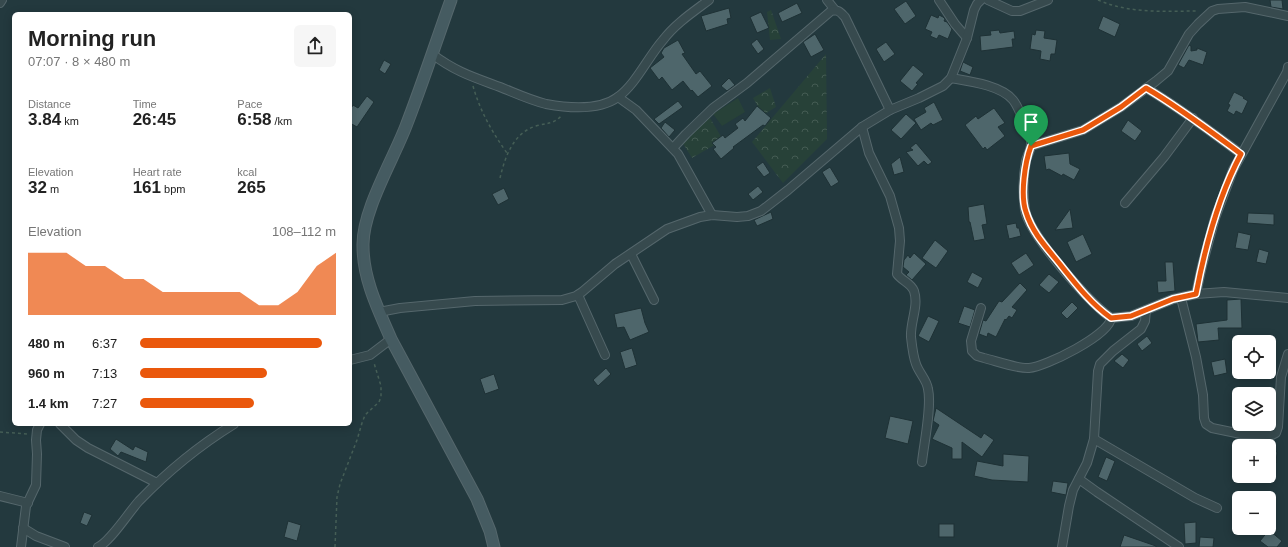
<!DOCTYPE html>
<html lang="en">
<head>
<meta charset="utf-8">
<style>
	:root { --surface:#fff; --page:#f6f6f6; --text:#222; --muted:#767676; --accent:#ea580c }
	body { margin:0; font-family:Helvetica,sans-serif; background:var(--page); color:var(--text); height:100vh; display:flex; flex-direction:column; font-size:15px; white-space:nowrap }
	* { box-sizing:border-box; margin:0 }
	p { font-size:13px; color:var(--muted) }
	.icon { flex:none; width:22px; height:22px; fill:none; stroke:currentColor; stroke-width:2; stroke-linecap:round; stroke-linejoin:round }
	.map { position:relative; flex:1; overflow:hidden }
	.side { position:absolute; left:12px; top:12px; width:340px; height:414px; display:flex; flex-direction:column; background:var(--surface); border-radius:6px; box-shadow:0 2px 10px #0003 }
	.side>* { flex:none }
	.controls { position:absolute; left:1232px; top:335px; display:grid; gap:8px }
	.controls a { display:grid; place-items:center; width:44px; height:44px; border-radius:6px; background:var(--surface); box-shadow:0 2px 10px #0003; font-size:20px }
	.pin { position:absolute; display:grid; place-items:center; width:34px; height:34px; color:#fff; margin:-41px -17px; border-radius:50% 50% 50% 0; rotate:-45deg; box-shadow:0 0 4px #0007 }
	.pin .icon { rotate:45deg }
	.round { display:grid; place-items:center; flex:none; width:42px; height:42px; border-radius:6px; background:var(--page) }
	.headline { display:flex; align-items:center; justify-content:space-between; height:68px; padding:0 16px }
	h1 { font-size:22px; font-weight:700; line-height:30px }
	.stats { display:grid; grid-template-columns:repeat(3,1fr); gap:6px; height:68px; padding:4px 16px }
	.stats div { display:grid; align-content:center }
	.stats b { font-size:17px; font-weight:700 }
	.stats small { font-size:11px; font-weight:400 }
	.stats p { font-size:11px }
	.chart { height:112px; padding:8px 16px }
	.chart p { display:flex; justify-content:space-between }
	.chart svg { width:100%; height:72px; margin-top:4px; fill:var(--accent); opacity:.7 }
	ul { padding:0 16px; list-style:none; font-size:13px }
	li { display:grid; grid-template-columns:64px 48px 1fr; align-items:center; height:30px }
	li i { height:10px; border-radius:5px; background:var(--accent) }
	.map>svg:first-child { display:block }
	.forest { fill:url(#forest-crowns) }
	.park { fill:#274138 }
	.building { fill:#4e666b; stroke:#1e3135 }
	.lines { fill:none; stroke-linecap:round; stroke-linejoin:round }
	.street-casing { stroke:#55676c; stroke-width:10 }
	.secondary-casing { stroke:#55676c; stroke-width:13 }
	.path { stroke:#455e56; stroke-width:1.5; stroke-dasharray:3 3; stroke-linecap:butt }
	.street { stroke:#374a4e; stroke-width:8 }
	.secondary { stroke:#455b61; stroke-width:11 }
	.route-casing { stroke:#fff; stroke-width:8 }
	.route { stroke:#ea580c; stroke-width:5 }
</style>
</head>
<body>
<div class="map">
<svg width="1288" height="547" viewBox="0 0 1288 547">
	<defs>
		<pattern id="forest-crowns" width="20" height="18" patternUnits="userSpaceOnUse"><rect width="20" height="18" fill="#274138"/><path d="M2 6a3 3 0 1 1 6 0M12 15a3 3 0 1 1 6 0" fill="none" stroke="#445b53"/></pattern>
	</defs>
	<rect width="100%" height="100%" fill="#23393e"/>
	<g class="forest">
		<polygon points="771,10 781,39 770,40 767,12"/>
		<polygon points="826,54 827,139 783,183 752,142"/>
		<polygon points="770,88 776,107 763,115 753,98"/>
		<polygon points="707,113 723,140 692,158 682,142"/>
	</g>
	<polygon class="park" points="738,98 745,112 722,126 713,114"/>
	<g class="building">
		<polygon points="1270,0 1282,0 1283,9 1271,7"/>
		<polygon points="906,1 916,16 905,24 894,9"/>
		<polygon points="797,3 802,13 782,22 778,13"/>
		<polygon points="729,8 731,18 727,19 728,24 706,31 701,16"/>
		<polygon points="761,12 769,28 757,33 750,17"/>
		<polygon points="931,15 938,18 939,15 943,17 945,19 944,21 947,22 952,29 948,39 939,35 937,39 930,36 932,32 925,29"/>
		<polygon points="1103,16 1120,24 1115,37 1098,29"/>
		<polygon points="999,30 1000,33 1014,31 1015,39 1012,39 1013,47 981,51 980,36 991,35 990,31"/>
		<polygon points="1036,30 1045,31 1044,38 1057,40 1055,54 1051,54 1050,61 1040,59 1041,51 1030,49 1032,34 1035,35"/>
		<polygon points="815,34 824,50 811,57 803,42"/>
		<polygon points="757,39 764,49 758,54 751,44"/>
		<polygon points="678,40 685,53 682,54 696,74 700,71 712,86 698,97 692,90 691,91 683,81 672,90 662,77 659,80 650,68 664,57 661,53 664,48"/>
		<polygon points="886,42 895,54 884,62 876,49"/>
		<polygon points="1189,45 1191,46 1191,51 1197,50 1197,48 1207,52 1203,65 1189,60 1184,68 1178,65"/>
		<polygon points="384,60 391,64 385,74 379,70"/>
		<polygon points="963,62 973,67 970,75 960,71"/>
		<polygon points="913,65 924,74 916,83 918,84 912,91 900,81"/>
		<polygon points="729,78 735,85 727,91 721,86"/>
		<polygon points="1234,92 1244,97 1243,98 1248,101 1242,114 1236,111 1234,115 1227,111 1230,105 1228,104"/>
		<polygon points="367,96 374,102 357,127 350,123 350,110 353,105 358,108"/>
		<polygon points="678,101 683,107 659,124 654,119"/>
		<polygon points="934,102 943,120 933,125 931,123 921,130 914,119 926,112 924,108"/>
		<polygon points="757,106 771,118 765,126 763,125 733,147 734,148 721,159 713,149 716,147 712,143 723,135 725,138 738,128 735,124 743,118 745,121"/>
		<polygon points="994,108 1005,123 998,127 1005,136 987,150 985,147 983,149 965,125 976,116 978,119"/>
		<polygon points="906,114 916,123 901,139 891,130"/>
		<polygon points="1128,120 1142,131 1135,141 1121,131"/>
		<polygon points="665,122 675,130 669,137 661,128"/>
		<polygon points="916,143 932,162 928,165 924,161 918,166 906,152 913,150 910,148"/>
		<polygon points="1069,153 1070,164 1080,169 1074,180 1063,174 1062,176 1049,169 1046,170 1044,156"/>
		<polygon points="900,157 904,172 894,175 891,164"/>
		<polygon points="763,162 770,173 764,177 756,167"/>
		<polygon points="830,167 839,182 831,187 822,172"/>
		<polygon points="758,186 763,192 753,200 748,194"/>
		<polygon points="504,188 509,199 498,205 492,194"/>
		<polygon points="984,204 987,224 982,225 985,239 974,241 970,222 969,222 968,207"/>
		<polygon points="1070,209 1073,228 1055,230"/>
		<polygon points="771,212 773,219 757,226 754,220"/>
		<polygon points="1248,213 1274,214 1274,225 1247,223"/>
		<polygon points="1016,223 1017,228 1019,228 1021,236 1009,239 1006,225"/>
		<polygon points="1238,232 1251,235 1248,250 1235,248"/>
		<polygon points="1083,234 1092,254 1076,262 1067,242"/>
		<polygon points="935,240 948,251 936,268 922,258"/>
		<polygon points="1259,249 1269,252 1266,264 1256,262"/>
		<polygon points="914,253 926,264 912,280 906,275 909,272 903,267 904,260 908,255 910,258"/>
		<polygon points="1026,253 1034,265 1019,275 1011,263"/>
		<polygon points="1165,262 1173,262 1175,291 1158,293 1157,281 1166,281"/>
		<polygon points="972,272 983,278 978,288 967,282"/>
		<polygon points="1049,274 1059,282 1049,293 1039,285"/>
		<polygon points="1020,283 1027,290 1012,307 1017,310 1012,318 1009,316 1006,320 1005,319 996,337 988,333 987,337 979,334 983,320 986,321 999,301 1002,302"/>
		<polygon points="1241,299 1242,328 1218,328 1219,340 1198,342 1196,324 1227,320 1227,300"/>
		<polygon points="1072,302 1078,308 1067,319 1061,313"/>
		<polygon points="964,306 975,310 970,327 958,323"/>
		<polygon points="641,308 645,323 649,332 630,340 624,327 617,328 614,314"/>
		<polygon points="928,316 939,321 929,342 918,336"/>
		<polygon points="1147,336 1152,343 1142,351 1137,344"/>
		<polygon points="632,348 637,365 625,369 620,352"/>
		<polygon points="1122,354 1129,360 1123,368 1114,361"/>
		<polygon points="1225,359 1227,373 1214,376 1211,362"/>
		<polygon points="606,368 611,374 598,386 593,380"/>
		<polygon points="494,374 499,389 485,394 480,379"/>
		<polygon points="936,408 981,438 984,433 994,440 982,457 962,442 962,459 952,459 952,448 932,439 939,425 933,421"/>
		<polygon points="890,416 913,421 908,444 885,438"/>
		<polygon points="116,439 133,450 135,446 148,452 146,462 121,452 118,456 110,449"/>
		<polygon points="1269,450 1277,452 1276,463 1269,462"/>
		<polygon points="1003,454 1029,456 1028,482 992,480 974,476 977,461 1003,466"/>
		<polygon points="1106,457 1115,461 1107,481 1098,477"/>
		<polygon points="1053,481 1068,483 1066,495 1051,492"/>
		<polygon points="84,512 92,515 87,526 80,523"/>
		<polygon points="288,521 301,525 297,541 284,537"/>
		<polygon points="1196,522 1196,543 1185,544 1184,523"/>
		<rect x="939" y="524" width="15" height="13"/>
		<polygon points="1269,530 1282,541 1277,547 1268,547 1260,541"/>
		<polygon points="1124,535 1156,546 1156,547 1120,547"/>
		<polygon points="1200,537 1214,538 1213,547 1199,547"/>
	</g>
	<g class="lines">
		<defs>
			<g id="street">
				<polyline points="827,0 835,10"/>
				<polyline points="939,0 955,24 967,38"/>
				<polyline points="988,0 1012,11 1020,11 1048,0"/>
				<polyline points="0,3 2,0"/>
				<path d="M432,54C456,72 473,77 500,87C515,93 530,100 546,104C568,108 599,111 618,97C636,84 648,57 663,40C675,24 693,12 709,0"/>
				<path d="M951,78C968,81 1001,85 1013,100C1018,106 1020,114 1024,121C1027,129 1032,136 1031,144C1031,150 1027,156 1026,161C1023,176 1023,195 1025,210C1030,236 1089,302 1111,318L1131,316L1173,299L1196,294L1224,292L1288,298"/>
				<path d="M1146,88C1180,108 1210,131 1241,154"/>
				<polyline points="618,97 636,110 678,154 712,215"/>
				<path d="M862,127L869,153L890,196L899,228L900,241L897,274C902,281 911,283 914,291C919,306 910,322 911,337C912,346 913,356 916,364C919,373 927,380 928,389C932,406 924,443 922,462"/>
				<polyline points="1031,146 1083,130 1121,107 1156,81 1168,71 1189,34 1198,24 1212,11 1218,9 1245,7 1288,16"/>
				<path d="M673,148L686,134L713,108L747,83L831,11C838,9 840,12 845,17L890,110"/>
				<polyline points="1125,203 1164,157 1193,118"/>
				<polyline points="631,254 654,300"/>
				<polyline points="1196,294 1202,266 1215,218 1233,170 1287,72 1288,67"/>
				<polyline points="578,295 605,355"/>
				<polyline points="1181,298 1196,357 1203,395 1204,418 1206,424 1212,428 1241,434 1272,435 1276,433 1278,427 1281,377 1288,354"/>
				<path d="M981,308L971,341L972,351L977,356L984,358C996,361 1018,369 1029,368C1045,367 1110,335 1111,318"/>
				<polyline points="379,312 400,308 475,301 562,300 576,296 582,292 615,264 667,229 700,217 712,215 737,217 748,216 761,211 788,190 862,127 890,110 919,98 943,86 951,78 967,38 974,10 977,4 981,0"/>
				<polyline points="350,360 370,355 391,339"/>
				<polyline points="60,424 76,440 88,448 157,483"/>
				<polyline points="1094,439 1195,498 1217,508"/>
				<polyline points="1079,479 1097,492 1179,547"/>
				<polyline points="0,496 28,503"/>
				<polyline points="23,528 36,536 65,547"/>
				<polyline points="21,547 26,506 36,485 37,454 36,440 37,430 40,424"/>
				<path d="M98,547C110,542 129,512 139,501C167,472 200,445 234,424"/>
				<polyline points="1062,547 1069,506 1073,490 1087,463 1094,439 1098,371 1100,364 1113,351 1141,329 1145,321 1146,310"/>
			</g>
			<path id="secondary" d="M451,0C436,42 422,85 406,126C393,160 362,211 363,246C363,279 378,309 391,339L477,499L490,531L494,547"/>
		</defs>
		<use href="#street" class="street-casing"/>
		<use href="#secondary" class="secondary-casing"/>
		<g class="path">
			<path d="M1098,0C1130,14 1165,11 1198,11"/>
			<path d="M473,86C480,111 492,132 507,153"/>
			<path d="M500,178C505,157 513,133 536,126C546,123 554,124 561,116"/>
			<polyline points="0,432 28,434"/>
			<polyline points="335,547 337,497 340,484 357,440 362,423 365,415 379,402 381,397 381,386 374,363"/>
		</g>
		<use href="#street" class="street"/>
		<use href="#secondary" class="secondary"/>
	</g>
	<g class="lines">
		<defs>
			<path id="route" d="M1146,88C1180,108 1210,131 1241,154C1218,197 1205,247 1196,294L1173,299L1131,316L1111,318C1090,303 1075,283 1059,263C1046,247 1032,232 1026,212C1020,195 1025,162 1031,146L1083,130L1121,107Z"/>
		</defs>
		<use href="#route" class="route-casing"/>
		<use href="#route" class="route"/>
	</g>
</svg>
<div class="controls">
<a><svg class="icon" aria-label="locate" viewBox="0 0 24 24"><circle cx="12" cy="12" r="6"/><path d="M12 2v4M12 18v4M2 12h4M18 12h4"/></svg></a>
<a><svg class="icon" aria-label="layers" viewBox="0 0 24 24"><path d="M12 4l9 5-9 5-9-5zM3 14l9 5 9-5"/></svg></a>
<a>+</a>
<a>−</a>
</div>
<div class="pin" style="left:1031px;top:146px;background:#1e9e55"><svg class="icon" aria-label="arrive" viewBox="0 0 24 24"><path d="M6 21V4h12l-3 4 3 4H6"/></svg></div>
<section class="side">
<div class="headline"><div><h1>Morning run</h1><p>07:07 · 8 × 480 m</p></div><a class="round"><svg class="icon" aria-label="share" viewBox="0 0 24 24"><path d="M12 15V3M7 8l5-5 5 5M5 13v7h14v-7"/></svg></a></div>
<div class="stats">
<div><p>Distance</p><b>3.84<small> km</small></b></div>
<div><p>Time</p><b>26:45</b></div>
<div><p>Pace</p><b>6:58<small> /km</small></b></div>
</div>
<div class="stats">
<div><p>Elevation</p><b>32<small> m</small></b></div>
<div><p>Heart rate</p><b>161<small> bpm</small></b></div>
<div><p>kcal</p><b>265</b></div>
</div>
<div class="chart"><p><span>Elevation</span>108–112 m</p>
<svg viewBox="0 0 160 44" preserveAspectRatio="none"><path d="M0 44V6L10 6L20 6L30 14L40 14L50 22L60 22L70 30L80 30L90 30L100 30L110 30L120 38L130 38L140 30L150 14L160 6V44z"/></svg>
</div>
<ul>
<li><b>480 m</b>6:37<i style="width:93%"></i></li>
<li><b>960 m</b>7:13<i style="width:65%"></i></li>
<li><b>1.4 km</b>7:27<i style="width:58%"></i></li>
</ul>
</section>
</div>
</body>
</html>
